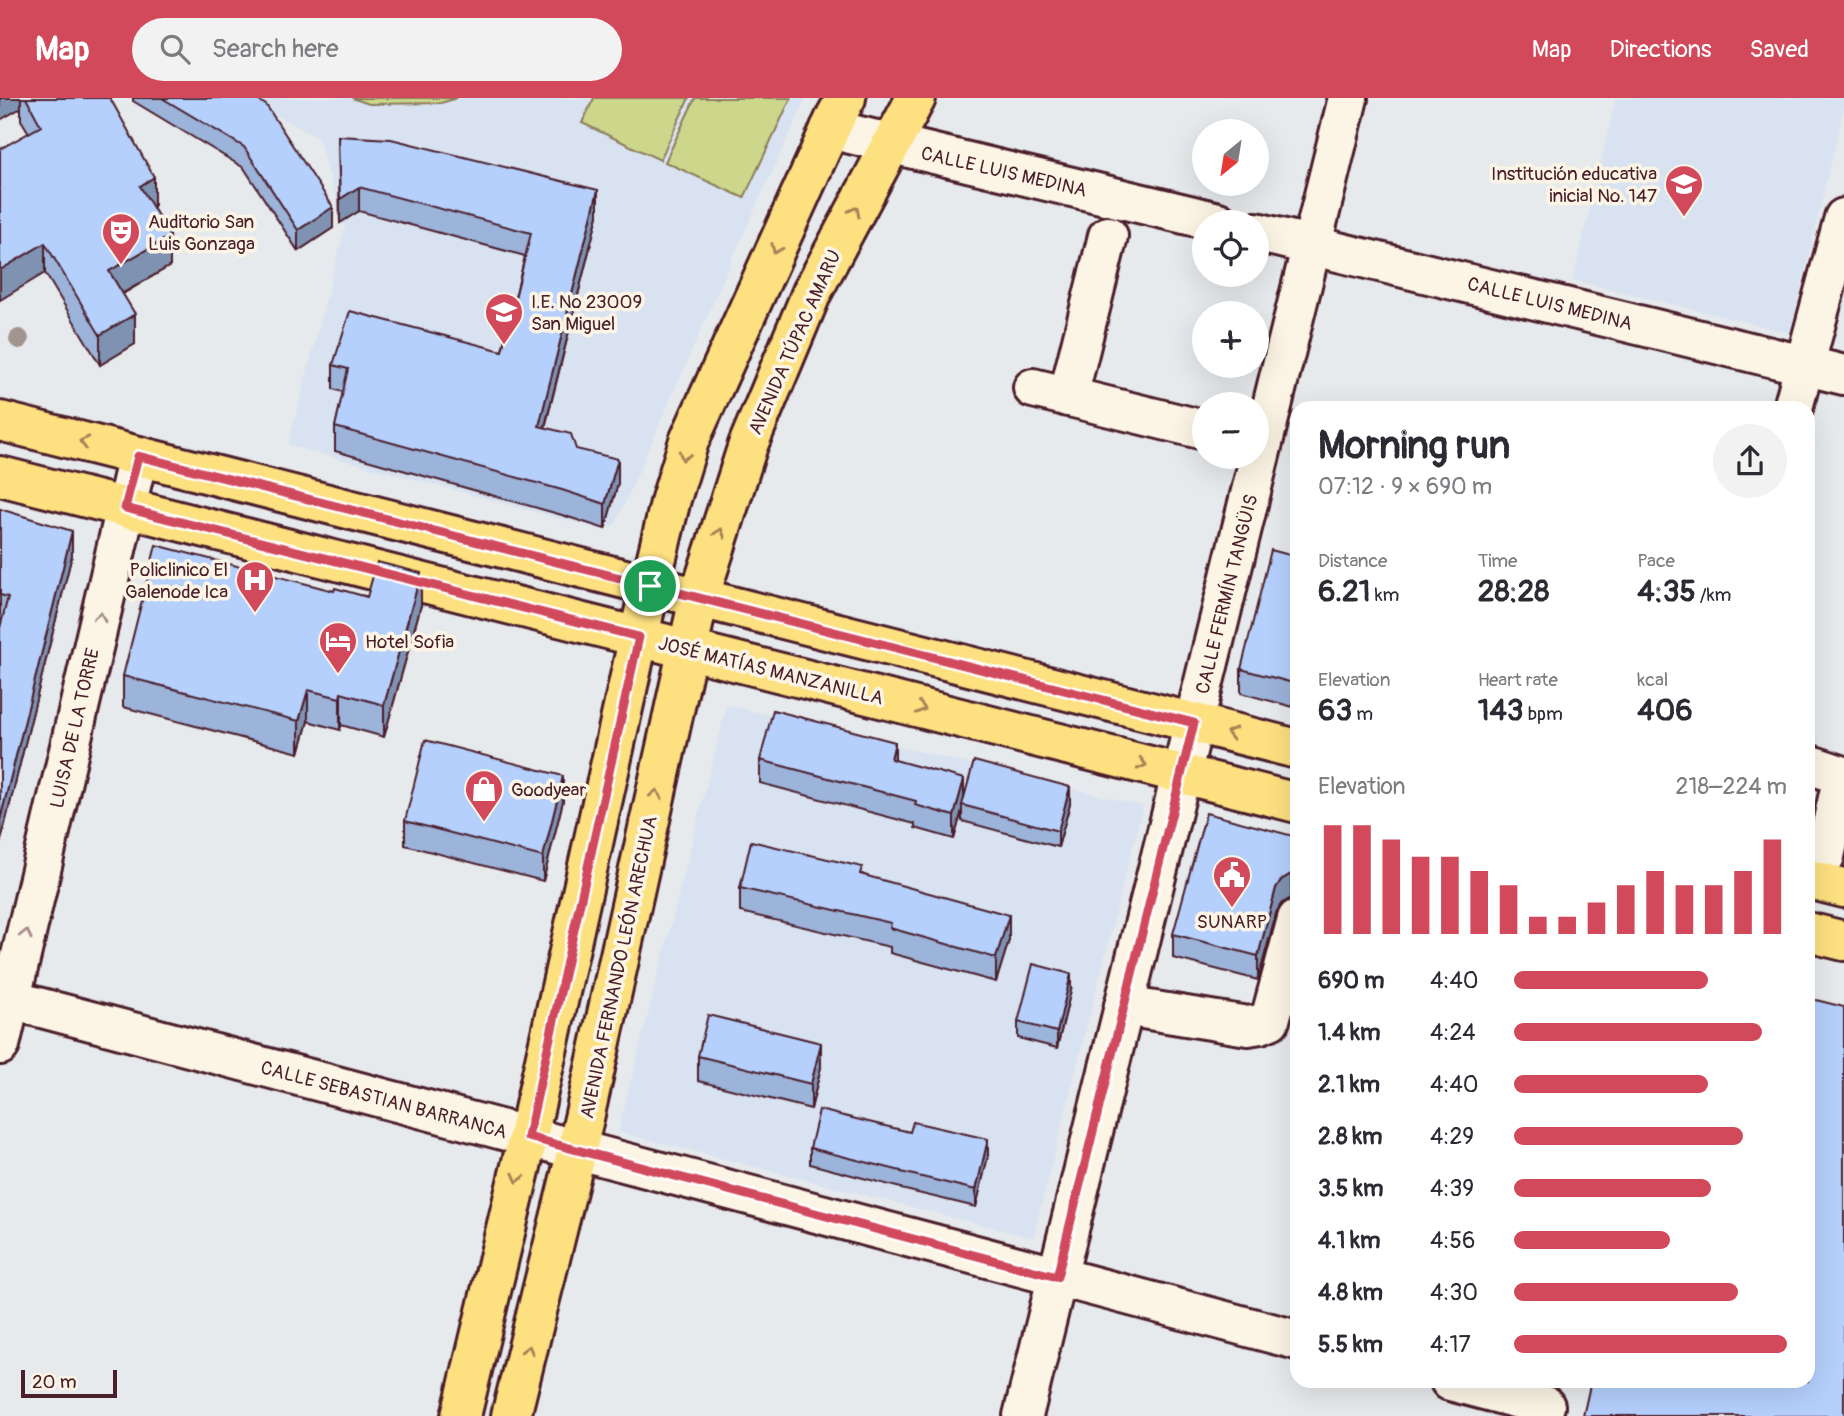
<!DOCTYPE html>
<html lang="en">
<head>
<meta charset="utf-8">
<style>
	:root { --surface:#fff; --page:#f2f2f3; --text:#2b2b33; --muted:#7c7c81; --accent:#d1495b }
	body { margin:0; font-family:Pangolin,sans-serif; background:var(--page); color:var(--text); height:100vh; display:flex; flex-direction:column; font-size:26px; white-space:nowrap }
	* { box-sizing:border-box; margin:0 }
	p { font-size:23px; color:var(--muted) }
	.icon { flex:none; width:38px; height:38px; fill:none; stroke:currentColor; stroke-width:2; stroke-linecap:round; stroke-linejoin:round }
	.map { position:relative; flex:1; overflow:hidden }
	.panel { position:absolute; left:1290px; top:303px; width:525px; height:987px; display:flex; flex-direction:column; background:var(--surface); border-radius:21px; box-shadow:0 7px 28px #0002 }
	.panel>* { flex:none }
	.needle { width:46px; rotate:210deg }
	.buttons { position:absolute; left:1192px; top:21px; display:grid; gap:14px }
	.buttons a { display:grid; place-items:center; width:77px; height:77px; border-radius:50%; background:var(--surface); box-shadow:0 7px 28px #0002; font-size:35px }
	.scale { position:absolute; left:21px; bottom:18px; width:96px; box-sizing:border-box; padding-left:7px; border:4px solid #4a1f2b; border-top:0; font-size:19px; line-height:24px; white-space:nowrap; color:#4a1f2b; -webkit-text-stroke:5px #fcf5e5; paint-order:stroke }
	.pin { position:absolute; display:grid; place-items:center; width:60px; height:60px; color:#fff; margin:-30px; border:4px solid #fff; border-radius:50%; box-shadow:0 2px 7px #0007 }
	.round { display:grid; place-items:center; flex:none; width:74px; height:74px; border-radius:37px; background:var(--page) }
	.head { display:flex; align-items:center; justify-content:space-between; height:119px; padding:0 28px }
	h1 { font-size:38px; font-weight:700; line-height:52px }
	.metrics { display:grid; grid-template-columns:repeat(3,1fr); gap:10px; height:119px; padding:7px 28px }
	.metrics div { display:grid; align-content:center }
	.metrics b { font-size:30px; font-weight:700 }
	.metrics small { font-size:19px; font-weight:400 }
	.metrics p { font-size:19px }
	.chart { height:196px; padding:14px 28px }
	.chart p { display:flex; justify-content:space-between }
	.chart svg { width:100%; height:126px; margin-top:7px; stroke:var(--accent); stroke-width:6 }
	ul { padding:0 28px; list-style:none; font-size:23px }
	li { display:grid; grid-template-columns:112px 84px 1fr; align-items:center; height:52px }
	li i { height:18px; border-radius:9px; background:var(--accent) }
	header { display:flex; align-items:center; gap:42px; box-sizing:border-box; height:98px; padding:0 35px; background:var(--accent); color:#fff }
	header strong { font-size:33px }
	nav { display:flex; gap:38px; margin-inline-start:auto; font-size:24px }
	.search { width:490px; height:63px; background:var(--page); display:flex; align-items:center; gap:18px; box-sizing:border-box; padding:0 24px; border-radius:38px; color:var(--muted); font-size:26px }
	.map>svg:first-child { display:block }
	.built { fill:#d8e2f1 }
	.green { fill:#ccd78b; stroke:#8b7b5b; stroke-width:2 }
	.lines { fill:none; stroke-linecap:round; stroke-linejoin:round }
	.minor-casing { stroke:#4a1f2b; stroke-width:44 }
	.major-casing { stroke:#4a1f2b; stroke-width:44 }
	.minor { stroke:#fcf5e5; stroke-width:38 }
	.major { stroke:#fde080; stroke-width:38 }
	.tree { fill:#a2948f }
	.wall { fill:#9cb3da; stroke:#4a1f2b; stroke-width:2 }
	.shaded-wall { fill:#7f92b1; stroke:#4a1f2b; stroke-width:2 }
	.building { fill:#b5d0fd; stroke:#4a1f2b; stroke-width:2 }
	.oneway { stroke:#a48056 }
	.oneway2 { stroke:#a38a88 }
	.route-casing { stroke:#fff; stroke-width:14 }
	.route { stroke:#d1495b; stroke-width:9 }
	.labels { text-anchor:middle; stroke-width:7; stroke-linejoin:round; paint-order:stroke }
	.street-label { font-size:19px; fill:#4a1f2b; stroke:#fcf5e5 }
	.poi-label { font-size:19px; fill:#4a1f2b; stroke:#fcf5e5; text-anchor:start }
</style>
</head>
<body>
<header>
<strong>Map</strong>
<div class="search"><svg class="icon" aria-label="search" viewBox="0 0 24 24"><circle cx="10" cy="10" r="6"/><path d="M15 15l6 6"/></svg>Search here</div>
<nav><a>Map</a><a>Directions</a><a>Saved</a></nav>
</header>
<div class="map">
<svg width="1844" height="1318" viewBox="0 0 1844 1318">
	<rect width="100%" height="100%" fill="#e7eaec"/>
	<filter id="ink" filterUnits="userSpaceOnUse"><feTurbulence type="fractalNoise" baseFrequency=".0143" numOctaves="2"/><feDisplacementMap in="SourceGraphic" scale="14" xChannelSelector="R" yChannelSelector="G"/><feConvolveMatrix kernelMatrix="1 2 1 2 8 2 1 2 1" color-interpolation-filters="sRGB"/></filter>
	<g filter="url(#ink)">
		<g class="built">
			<polygon points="245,0 806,0 738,148 615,427 602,432 288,347 345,129 318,40"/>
			<polygon points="1616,0 1844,0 1844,10 1790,235 1573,182"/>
			<polygon points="727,607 1143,708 1033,1140 618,1034"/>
		</g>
		<g class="green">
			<polygon points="352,0 457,0 441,5 369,6"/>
			<polygon points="594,0 689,0 660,62 582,25"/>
			<polygon points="695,0 791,0 744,100 665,64"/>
		</g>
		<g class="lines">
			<defs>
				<g id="minor">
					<polyline points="830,31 1218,124"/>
					<polyline points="1256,134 1844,277"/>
					<polyline points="1033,290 1204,332"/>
					<polyline points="1068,299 1108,138"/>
					<polyline points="1793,310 1844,120"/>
					<polyline points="1808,666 1844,678"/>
					<polyline points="1825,758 1843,678"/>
					<polyline points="0,899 1297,1242"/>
					<polyline points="1124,908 1248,928 1260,926 1270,922 1297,821"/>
					<polyline points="0,947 138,358"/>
					<polyline points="1450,1283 1545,1308"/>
					<polyline points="1023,1318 1348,0"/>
				</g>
				<g id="major">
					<polyline points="0,323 1297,651"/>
					<polyline points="0,378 1297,705"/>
					<polyline points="1808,781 1844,790"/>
					<polyline points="1808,834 1844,843"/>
					<polyline points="461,1318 528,1039 650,488 671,401 689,343 836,18 846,0"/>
					<polyline points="511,1318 577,1052 699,500 748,347 812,194 916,0"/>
				</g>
			</defs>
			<use href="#minor" class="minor-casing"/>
			<use href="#major" class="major-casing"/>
			<use href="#minor" class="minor"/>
			<use href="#major" class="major"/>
		</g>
		<circle class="tree" cx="19" cy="241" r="10"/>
		<g class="wall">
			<polygon points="0,0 110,0 154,109 153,110 170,168 123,196 135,246 100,267 45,175 29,35 21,22 21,10"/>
			<polygon points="133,0 254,0 333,130 298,153 244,70 133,3"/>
			<polygon points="338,38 598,117 545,330 576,351 618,385 605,431 562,417 335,353 335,329 343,294 333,291 333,267 502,253 525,158 359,113 340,125"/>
			<polygon points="0,411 72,457 0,746 0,530 2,522 0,521"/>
			<polygon points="1297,459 1297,610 1241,595 1241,571"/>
			<polygon points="334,493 421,507 384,639 341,627 340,632 308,623 299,655 123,609 123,578"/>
			<polygon points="760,662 895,662 964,699 1070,706 1058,749 962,723 962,712 954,741 915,730 915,726 760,685"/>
			<polygon points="563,703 543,783 405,747 405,723"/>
			<polygon points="1297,739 1297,800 1291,800 1281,806 1276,815 1258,882 1173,860 1173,836"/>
			<polygon points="862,776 1009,842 996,884 890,855 890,849 740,814 740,790"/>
			<polygon points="1071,892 1057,950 1018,940 1018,924"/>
			<polygon points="698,958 821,969 811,1011 698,983"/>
			<polygon points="810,1050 988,1058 976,1109 901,1091 901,1090 810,1066"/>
		</g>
		<g class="shaded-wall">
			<polygon points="0,0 21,0 21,10 0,22"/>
			<polygon points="154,79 154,109 140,118 140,88"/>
			<polygon points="359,89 359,113 340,125 340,101"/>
			<polygon points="598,92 598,117 539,352 539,328"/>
			<polygon points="333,109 333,130 298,153 298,132"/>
			<polygon points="170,138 170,168 109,203 109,173"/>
			<polygon points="45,145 45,175 0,202 0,172"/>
			<polygon points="135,216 135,246 100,267 100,237"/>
			<polygon points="618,361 618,385 605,431 605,406"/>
			<polygon points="72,433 72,457 0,746 0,722"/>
			<polygon points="421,475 421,507 384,639 384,607"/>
			<polygon points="308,592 308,623 299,655 299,623"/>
			<polygon points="341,595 341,627 340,632 340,600"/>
			<polygon points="895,644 895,667 891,661"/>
			<polygon points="563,678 563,703 543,783 543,759"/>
			<polygon points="964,681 964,704 962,707 962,712 954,741 954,718"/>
			<polygon points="1070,689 1070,706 1058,749 1058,733"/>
			<polygon points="1813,702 1813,710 1808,735 1808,727"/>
			<polygon points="1291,776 1291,800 1281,806 1276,815 1258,882 1258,858 1276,790 1281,782"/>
			<polygon points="1009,817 1009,842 996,884 996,860"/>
			<polygon points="1071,876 1071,892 1057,950 1057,934"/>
			<polygon points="821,945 821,969 811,1011 811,986"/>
			<polygon points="988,1041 988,1058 976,1109 976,1092"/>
		</g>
		<g class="building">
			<polygon points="26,0 110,0 154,79 140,88 170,138 109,173 135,216 100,237 45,145 0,172 0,51 41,28"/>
			<polygon points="162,0 254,0 266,7 333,109 298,132 244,49"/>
			<polygon points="338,38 391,41 598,92 539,328 571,336 576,351 618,361 605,406 562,392 335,329 348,271 333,267 350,213 502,253 531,135 359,89 340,101"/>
			<polygon points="0,411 72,433 0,722 0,530 8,499 0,497"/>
			<polygon points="156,447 334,493 335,490 367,499 377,464 421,475 384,607 341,595 340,600 308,592 299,623 123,578"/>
			<polygon points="1271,452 1297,459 1297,586 1241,571"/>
			<polygon points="773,612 895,644 891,661 964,681 954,718 915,707 916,703 760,662"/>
			<polygon points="425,642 563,678 543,759 405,723"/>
			<polygon points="974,663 1070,689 1058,733 962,707"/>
			<polygon points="1808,700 1813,702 1808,727"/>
			<polygon points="1206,715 1297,739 1297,776 1291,776 1281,782 1276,790 1258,858 1173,836"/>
			<polygon points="751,743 862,769 860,776 1009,817 996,860 890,830 891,825 740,790"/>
			<polygon points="1033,866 1071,876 1057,934 1018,924"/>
			<polygon points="1808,900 1844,909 1844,1318 1583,1318 1591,1283 1808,1283"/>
			<polygon points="708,917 821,945 811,986 698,958"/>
			<polygon points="819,1012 910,1034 913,1024 988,1041 976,1092 901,1074 901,1073 810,1050"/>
		</g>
		<defs><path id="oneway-chevron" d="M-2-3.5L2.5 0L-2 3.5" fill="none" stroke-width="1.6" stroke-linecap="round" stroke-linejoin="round" transform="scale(1.75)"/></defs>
		<g class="oneway">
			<use href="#oneway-chevron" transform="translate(855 113) rotate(-62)"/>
			<use href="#oneway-chevron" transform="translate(776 151) rotate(114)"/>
			<use href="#oneway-chevron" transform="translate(84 344) rotate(-166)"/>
			<use href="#oneway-chevron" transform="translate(684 358) rotate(107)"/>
			<use href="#oneway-chevron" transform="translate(720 435) rotate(-72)"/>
			<use href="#oneway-chevron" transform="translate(921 610) rotate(14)"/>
			<use href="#oneway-chevron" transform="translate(1231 635) rotate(-166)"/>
			<use href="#oneway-chevron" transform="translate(1142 666) rotate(14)"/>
			<use href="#oneway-chevron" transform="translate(656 696) rotate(-78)"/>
			<use href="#oneway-chevron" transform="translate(518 1080) rotate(104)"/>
			<use href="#oneway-chevron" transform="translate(528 1252) rotate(-76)"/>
		</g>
		<g class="oneway2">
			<use href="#oneway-chevron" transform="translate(100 519) rotate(-77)"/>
			<use href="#oneway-chevron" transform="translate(26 836) rotate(-77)"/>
		</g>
	</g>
	<g class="lines" filter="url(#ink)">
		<defs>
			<polygon id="route" points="138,358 1194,625 1057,1179 528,1039 639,539 125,410"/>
		</defs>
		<use href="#route" class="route-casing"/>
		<use href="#route" class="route"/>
	</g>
	<defs>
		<symbol id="school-pin" viewBox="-11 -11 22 30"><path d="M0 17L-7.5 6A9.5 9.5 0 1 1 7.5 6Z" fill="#d1495b" stroke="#fcf5e5"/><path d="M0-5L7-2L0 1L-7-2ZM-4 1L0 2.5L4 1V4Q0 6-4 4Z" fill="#fff"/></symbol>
		<symbol id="theatre-pin" viewBox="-11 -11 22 30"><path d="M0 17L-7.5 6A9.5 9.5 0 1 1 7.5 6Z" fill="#d1495b" stroke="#fcf5e5"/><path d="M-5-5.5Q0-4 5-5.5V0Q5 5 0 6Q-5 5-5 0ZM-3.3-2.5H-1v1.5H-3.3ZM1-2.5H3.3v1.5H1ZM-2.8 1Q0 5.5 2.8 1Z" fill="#fff"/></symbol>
		<symbol id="hospital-pin" viewBox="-11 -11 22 30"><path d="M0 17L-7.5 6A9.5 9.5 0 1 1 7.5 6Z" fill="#d1495b" stroke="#fcf5e5"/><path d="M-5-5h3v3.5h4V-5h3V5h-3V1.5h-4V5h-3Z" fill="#fff"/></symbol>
		<symbol id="hotel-pin" viewBox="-11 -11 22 30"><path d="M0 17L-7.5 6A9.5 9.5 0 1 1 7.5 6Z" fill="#d1495b" stroke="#fcf5e5"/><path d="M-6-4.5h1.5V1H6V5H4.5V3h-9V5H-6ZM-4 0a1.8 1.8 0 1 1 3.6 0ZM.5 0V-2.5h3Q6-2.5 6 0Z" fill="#fff"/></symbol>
		<symbol id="shop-pin" viewBox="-11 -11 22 30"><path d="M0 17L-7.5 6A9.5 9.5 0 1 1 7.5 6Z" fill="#d1495b" stroke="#fcf5e5"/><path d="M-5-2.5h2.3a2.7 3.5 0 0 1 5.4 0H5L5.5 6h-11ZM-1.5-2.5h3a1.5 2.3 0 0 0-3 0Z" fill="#fff"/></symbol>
		<symbol id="civic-pin" viewBox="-11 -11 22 30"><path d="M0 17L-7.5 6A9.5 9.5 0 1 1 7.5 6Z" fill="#d1495b" stroke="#fcf5e5"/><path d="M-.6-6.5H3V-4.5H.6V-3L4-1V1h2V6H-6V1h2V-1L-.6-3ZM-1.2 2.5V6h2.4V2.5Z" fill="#fff"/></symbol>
	</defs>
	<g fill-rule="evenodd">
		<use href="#school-pin" x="1662" y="64" width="44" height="60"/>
		<use href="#theatre-pin" x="99" y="112" width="44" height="60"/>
		<use href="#school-pin" x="482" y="192" width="44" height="60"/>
		<use href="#hospital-pin" x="233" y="460" width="44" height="60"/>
		<use href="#hotel-pin" x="316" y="521" width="44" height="60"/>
		<use href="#shop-pin" x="462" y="669" width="44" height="60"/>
		<use href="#civic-pin" x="1210" y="755" width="44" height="60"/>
	</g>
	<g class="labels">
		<g class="street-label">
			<text transform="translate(1004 73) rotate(13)" y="7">CALLE LUIS MEDINA</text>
			<text transform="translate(1550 205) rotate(14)" y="7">CALLE LUIS MEDINA</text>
			<text transform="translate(794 244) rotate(-66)" y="7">AVENIDA TÚPAC AMARU</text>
			<text transform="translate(1226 496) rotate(-76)" y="7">CALLE FERMÍN TANGÜIS</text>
			<text transform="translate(771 572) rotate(14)" y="7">JOSÉ MATÍAS MANZANILLA</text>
			<text transform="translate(74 630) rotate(-77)" y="7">LUISA DE LA TORRE</text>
			<text transform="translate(618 869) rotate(-78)" y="7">AVENIDA FERNANDO LEÓN ARECHUA</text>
			<text transform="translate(384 1001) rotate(15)" y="7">CALLE SEBASTIAN BARRANCA</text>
		</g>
		<g class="poi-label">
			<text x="1657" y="82" text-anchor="end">Institución educativa<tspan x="1657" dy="22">inicial No. 147</tspan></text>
			<text x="148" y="130">Auditorio San<tspan x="148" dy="22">Luis Gonzaga</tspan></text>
			<text x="531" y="210">I.E. Nº 23009<tspan x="531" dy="22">San Miguel</tspan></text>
			<text x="228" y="478" text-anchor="end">Policlinico El<tspan x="228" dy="22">Galenode Ica</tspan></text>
			<text x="365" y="550">Hotel Sofia</text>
			<text x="511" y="698">Goodyear</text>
			<text x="1232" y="830" text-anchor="middle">SUNARP</text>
		</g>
	</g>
</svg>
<div class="buttons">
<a><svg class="needle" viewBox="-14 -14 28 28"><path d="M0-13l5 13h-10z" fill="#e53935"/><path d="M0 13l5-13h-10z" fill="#7c7c81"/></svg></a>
<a><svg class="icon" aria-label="locate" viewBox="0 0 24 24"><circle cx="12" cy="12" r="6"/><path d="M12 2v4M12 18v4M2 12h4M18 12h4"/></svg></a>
<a>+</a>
<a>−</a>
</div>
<div class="scale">20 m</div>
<div class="pin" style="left:650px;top:488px;background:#1e9e55"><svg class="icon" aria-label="arrive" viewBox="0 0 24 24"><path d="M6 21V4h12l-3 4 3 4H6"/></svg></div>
<section class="panel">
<div class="head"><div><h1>Morning run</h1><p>07:12 · 9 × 690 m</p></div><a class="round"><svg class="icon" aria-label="share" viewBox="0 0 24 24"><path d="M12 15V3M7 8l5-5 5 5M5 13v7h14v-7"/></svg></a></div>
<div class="metrics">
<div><p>Distance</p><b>6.21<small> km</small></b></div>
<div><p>Time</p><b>28:28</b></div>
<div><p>Pace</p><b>4:35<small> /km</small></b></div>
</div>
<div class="metrics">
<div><p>Elevation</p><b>63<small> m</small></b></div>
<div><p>Heart rate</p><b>143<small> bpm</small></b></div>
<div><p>kcal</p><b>406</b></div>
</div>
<div class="chart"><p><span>Elevation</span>218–224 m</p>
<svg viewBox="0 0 160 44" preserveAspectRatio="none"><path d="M5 44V6M15 44V6M25 44V11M35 44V17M45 44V17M55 44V22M65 44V27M75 44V38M85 44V38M95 44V33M105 44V27M115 44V22M125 44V27M135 44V27M145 44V22M155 44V11"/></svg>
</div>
<ul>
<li><b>690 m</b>4:40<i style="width:71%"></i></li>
<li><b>1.4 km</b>4:24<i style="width:91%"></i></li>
<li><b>2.1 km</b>4:40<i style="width:71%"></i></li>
<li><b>2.8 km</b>4:29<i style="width:84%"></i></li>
<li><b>3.5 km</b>4:39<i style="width:72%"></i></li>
<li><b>4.1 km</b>4:56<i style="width:57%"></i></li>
<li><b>4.8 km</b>4:30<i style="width:82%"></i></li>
<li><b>5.5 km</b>4:17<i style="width:100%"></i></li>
</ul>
</section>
</div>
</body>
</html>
